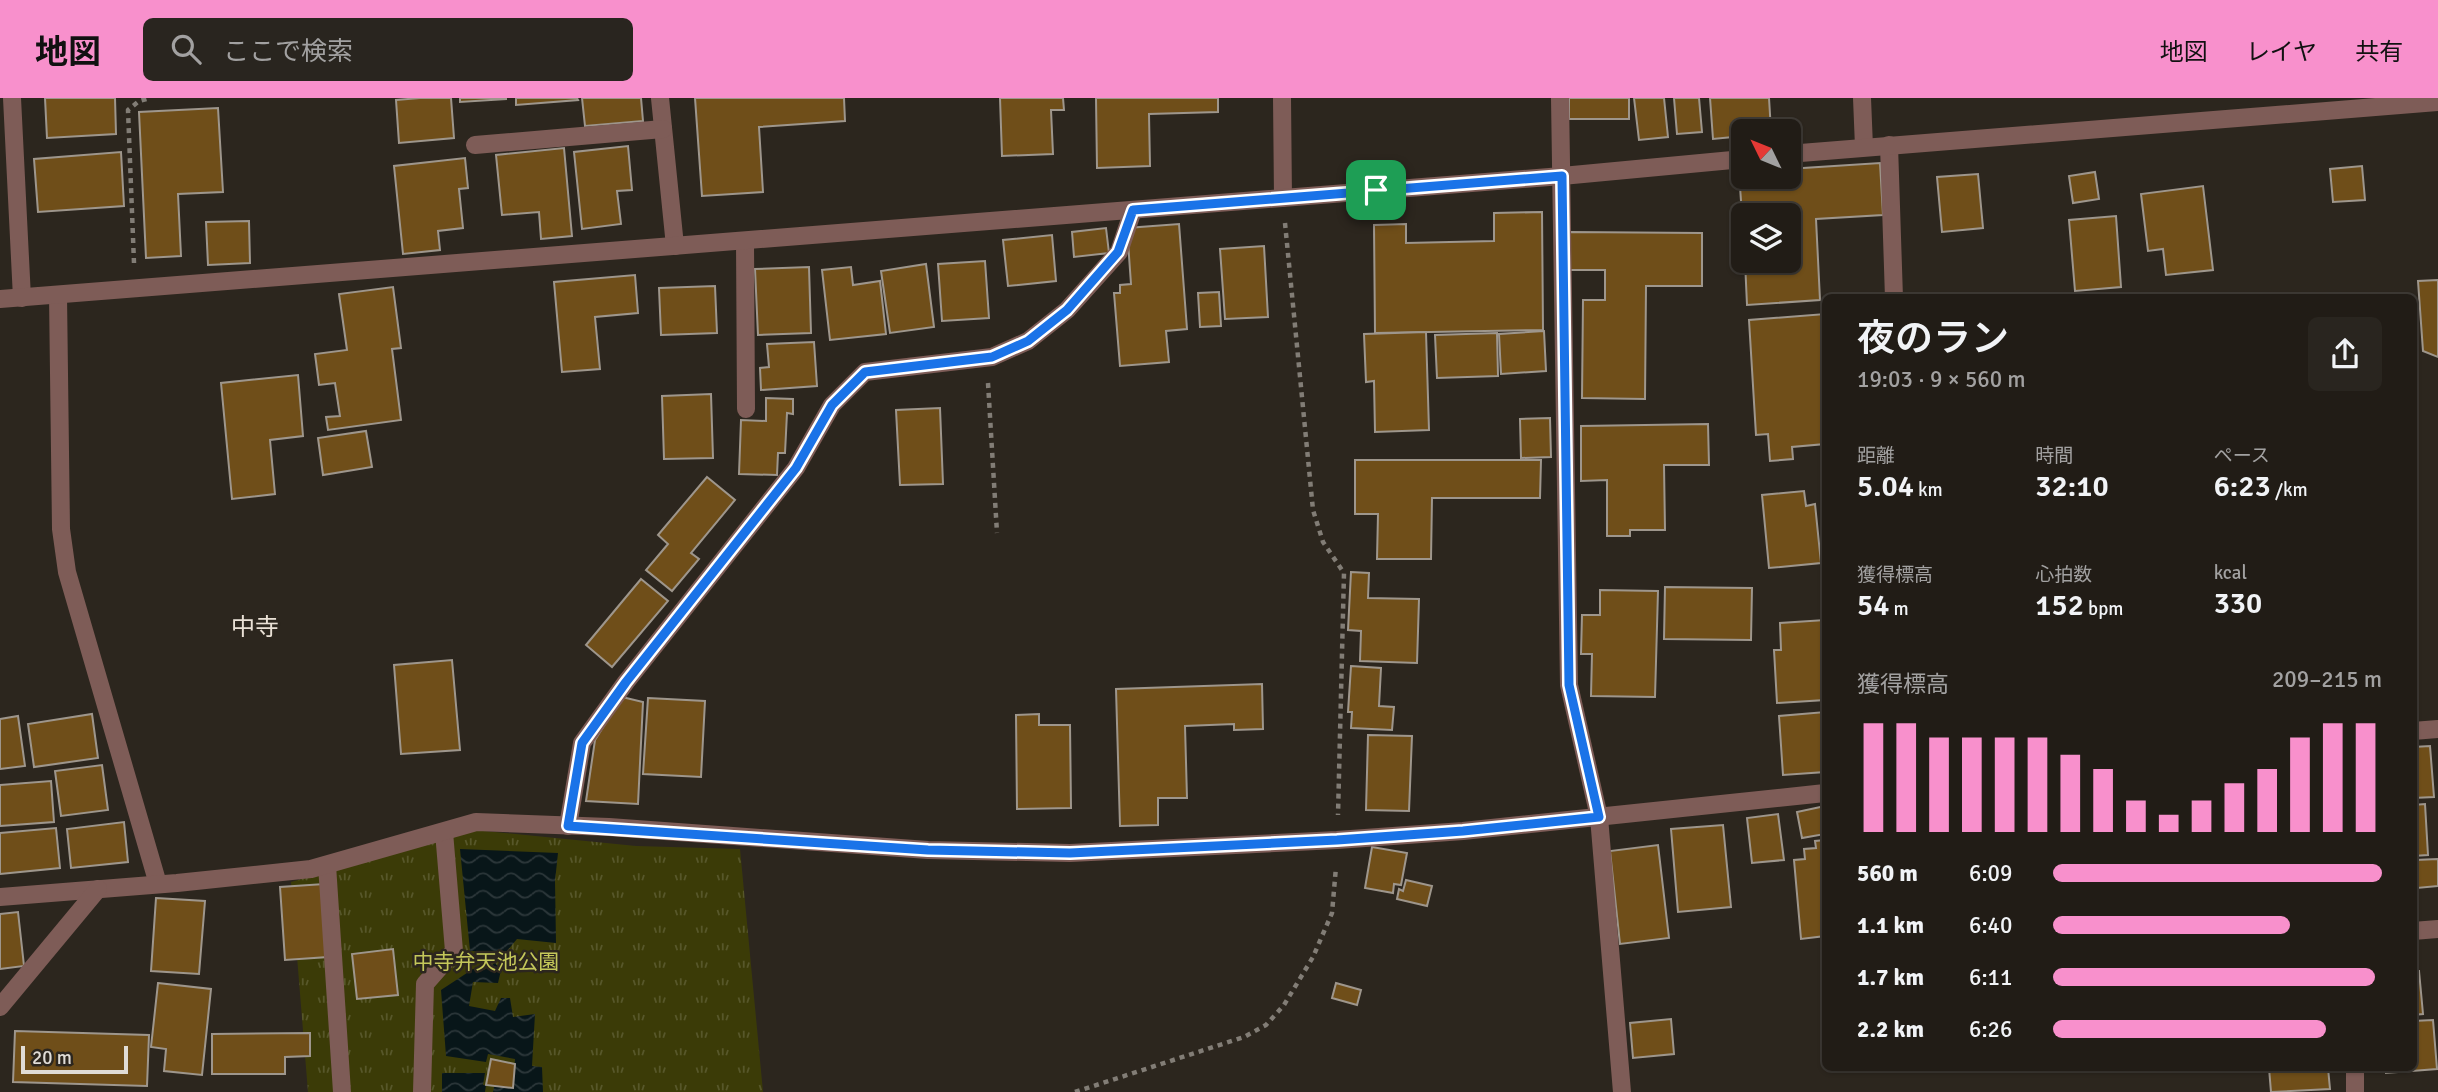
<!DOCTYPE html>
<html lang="ja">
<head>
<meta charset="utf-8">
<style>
	:root { --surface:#211c16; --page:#29251f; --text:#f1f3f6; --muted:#a2a1a1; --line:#3e3a35; --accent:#f890cc }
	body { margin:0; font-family:Signika,"Noto Sans JP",sans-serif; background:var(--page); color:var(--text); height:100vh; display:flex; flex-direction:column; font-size:26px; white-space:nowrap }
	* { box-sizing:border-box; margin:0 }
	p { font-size:23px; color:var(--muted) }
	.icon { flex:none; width:38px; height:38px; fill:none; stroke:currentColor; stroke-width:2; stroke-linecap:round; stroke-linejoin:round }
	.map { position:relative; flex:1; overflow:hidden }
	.drawer { position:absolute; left:1822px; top:196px; width:595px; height:777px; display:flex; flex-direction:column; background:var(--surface); border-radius:10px; box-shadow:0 2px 5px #0004,0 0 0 2px var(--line) }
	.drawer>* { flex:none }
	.needle { width:46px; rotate:313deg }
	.controls { position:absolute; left:1731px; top:21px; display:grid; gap:14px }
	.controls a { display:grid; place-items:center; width:70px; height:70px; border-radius:10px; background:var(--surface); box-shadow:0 2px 5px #0004,0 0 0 2px var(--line); font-size:35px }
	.scale { position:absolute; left:21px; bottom:18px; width:107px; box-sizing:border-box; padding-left:7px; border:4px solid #e0dcd6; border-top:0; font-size:19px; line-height:24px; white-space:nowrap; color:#e0dcd6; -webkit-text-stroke:5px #2c261e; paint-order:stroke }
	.pin { position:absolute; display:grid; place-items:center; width:60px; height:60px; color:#fff; margin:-30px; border-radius:14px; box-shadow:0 4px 10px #0006 }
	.round { display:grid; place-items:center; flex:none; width:74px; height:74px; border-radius:10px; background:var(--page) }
	.summary { display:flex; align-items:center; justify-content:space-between; height:119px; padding:0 35px }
	h1 { font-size:38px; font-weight:600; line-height:52px }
	.stats { display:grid; grid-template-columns:repeat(3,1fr); gap:10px; height:119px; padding:7px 35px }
	.stats div { display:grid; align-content:center }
	.stats b { font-size:30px; font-weight:600 }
	.stats small { font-size:19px; font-weight:400 }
	.stats p { font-size:19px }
	.chart { height:196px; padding:14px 35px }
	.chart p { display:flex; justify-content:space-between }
	.chart svg { width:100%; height:126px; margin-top:7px; stroke:var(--accent); stroke-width:6 }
	ul { padding:0 35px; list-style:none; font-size:23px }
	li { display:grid; grid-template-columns:112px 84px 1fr; align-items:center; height:52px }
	li i { height:18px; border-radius:9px; background:var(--accent) }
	header { display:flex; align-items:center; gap:42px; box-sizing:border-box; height:98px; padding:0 35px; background:var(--accent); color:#111 }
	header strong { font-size:33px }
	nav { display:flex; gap:38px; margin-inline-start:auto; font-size:24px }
	.search { width:490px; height:63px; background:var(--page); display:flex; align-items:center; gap:18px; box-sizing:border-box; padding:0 24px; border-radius:10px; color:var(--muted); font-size:26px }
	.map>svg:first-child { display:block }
	.grass { fill:url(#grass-tufts) }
	.water { fill:url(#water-waves) }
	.building { fill:#6f4e19; stroke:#9e968c; stroke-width:2 }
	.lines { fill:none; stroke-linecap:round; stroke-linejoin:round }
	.path { stroke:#827d76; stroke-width:4.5; stroke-dasharray:5 5; stroke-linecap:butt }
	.service { stroke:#7e5c57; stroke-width:18 }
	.minor { stroke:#7e5c57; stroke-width:18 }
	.route-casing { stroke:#fff; stroke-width:14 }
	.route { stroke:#1a73e8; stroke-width:9 }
	.labels { text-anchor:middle; stroke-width:5; stroke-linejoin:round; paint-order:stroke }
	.park-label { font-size:21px; fill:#c4c75a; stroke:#2c261e }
	.quarter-label { font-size:24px; fill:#e9e0d5; stroke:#2c261e }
</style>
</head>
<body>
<header>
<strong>地図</strong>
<div class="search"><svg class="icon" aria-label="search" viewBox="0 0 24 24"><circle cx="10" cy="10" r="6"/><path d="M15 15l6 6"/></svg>ここで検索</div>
<nav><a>地図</a><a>レイヤ</a><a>共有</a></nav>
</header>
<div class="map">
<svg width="2438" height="994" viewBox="0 0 2438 994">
	<defs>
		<pattern id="grass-tufts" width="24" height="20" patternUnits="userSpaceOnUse" patternTransform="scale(1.75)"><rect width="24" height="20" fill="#3b3b07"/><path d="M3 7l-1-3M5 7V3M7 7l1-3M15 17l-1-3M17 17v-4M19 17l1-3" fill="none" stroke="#57572a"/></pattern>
		<pattern id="water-waves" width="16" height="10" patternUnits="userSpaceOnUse" patternTransform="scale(1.75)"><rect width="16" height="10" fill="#081619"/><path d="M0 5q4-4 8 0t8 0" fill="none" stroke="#2c373a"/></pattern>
	</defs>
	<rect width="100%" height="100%" fill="#2c261e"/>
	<polygon class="grass" points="474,732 636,748 740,751 763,994 308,994 291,784"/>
	<g class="water">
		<polygon points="460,751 558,755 555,783 556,845 517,841 506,854 470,853"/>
		<polygon points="495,865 501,872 498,885 473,884 469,908 495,913 501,900 510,900 513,919 535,916 532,968 542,969 543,994 493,994 494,989 513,989 515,961 488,956 486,964 446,958 441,892 473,871 484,872"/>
		<polygon points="442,975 485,975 483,987 486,987 485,994 442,994"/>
	</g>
	<g class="building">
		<polygon points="45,0 115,0 116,36 47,40"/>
		<polygon points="420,0 451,0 454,40 399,45 396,2"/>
		<polygon points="460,0 506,0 506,1 460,4"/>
		<polygon points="516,0 577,0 578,2 516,7"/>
		<polygon points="582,0 641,0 643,23 585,28"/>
		<polygon points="695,0 844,0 845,23 759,29 763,94 702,98"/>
		<polygon points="1000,0 1063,0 1064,12 1051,12 1053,56 1002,58"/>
		<polygon points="1096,0 1218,0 1218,14 1149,16 1150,68 1097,70"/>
		<rect x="1569" y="0" width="60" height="21"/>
		<polygon points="1634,0 1664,0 1668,39 1639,42"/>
		<polygon points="1674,0 1699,0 1702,34 1677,36"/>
		<polygon points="1710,0 1769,0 1771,33 1743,33 1743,38 1713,41"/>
		<polygon points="218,10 223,94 178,96 181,158 146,160 139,14"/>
		<polygon points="628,48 632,92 617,93 621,126 582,131 574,54"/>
		<polygon points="564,50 572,138 541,141 539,114 502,117 496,57"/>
		<polygon points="121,54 124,108 38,114 34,61"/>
		<polygon points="465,60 468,90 459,91 463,130 438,133 440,152 403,156 394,68"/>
		<polygon points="1880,65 1883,117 1816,121 1820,202 1747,207 1745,163 1788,163 1788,117 1743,117 1743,132 1739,74 1743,74 1743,79 1788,79 1788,71"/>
		<polygon points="2362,68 2365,102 2333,104 2330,71"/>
		<polygon points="2095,74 2099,101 2073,105 2069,78"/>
		<polygon points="1978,76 1983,130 1942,134 1937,79"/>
		<polygon points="2203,88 2213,172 2166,177 2163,151 2148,153 2141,96"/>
		<polygon points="1542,114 1543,232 1375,235 1374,127 1406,126 1406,145 1494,143 1494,115"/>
		<polygon points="2116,118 2121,189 2075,193 2069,122"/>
		<polygon points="249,123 250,165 208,167 206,124"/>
		<polygon points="1179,126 1187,231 1166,233 1169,264 1120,268 1114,195 1120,195 1120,187 1131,186 1127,130"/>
		<polygon points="1106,130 1109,155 1074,159 1072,134"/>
		<polygon points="1570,134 1702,135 1702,188 1646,188 1645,301 1582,300 1583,202 1605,202 1605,172 1570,172"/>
		<polygon points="1052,137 1056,183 1008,188 1003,142"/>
		<polygon points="1264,148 1268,219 1225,221 1220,151"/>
		<polygon points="985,163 989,220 942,223 938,166"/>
		<polygon points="926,166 934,229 890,235 881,173"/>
		<polygon points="809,169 811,235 758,237 755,171"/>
		<polygon points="851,169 853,187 880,183 886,236 830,242 822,172"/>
		<polygon points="635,177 638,215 595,219 600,271 562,274 554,184"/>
		<polygon points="2438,182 2438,259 2423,253 2418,183"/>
		<polygon points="715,188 717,235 661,237 659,190"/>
		<polygon points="393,189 401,250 392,251 401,322 328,332 326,319 340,318 335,285 319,287 315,256 347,252 339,196"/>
		<polygon points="1219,194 1221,228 1200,229 1198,195"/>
		<polygon points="1825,216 1825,346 1792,349 1793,361 1770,363 1768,336 1756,337 1749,222"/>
		<polygon points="1544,233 1546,273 1501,276 1499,236"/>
		<polygon points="1426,234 1429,332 1375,334 1374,283 1366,284 1364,236"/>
		<polygon points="1497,235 1498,278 1437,280 1435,237"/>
		<polygon points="814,244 817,288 761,292 760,270 769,269 767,246"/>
		<polygon points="298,277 303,338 270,342 275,396 232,401 221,285"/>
		<polygon points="711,296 713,360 664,361 662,298"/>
		<polygon points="766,300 793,301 793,316 787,315 785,355 778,355 777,377 739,376 741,322 766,323"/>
		<polygon points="940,310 943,386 900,387 896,312"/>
		<polygon points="1550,320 1551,359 1521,360 1520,321"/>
		<polygon points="1708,326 1709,367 1664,367 1665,432 1630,432 1630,438 1607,438 1607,382 1581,383 1581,328"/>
		<polygon points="366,333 372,369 323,377 318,340"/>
		<polygon points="1355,362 1541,362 1540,400 1432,400 1431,461 1377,461 1378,416 1355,416"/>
		<polygon points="707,379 735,402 691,455 699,461 672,493 646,472 668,446 658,437"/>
		<polygon points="1804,393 1806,408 1815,406 1821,465 1769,470 1762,397"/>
		<polygon points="1351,474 1369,475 1368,500 1419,501 1417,565 1360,563 1361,533 1348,532"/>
		<polygon points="641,481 668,503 612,569 586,547"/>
		<polygon points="1665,489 1752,490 1751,542 1664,541"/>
		<polygon points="1600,492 1658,493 1655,599 1591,598 1592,556 1581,556 1582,517 1600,517"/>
		<polygon points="1825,522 1825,602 1777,605 1774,552 1781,552 1780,525"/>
		<polygon points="452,562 460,652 401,656 394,567"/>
		<polygon points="1351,568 1381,570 1379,608 1394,609 1392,632 1351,630 1352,614 1348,614"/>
		<polygon points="1262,586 1263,631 1234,632 1234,626 1185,628 1187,700 1158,700 1158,727 1120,728 1116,591"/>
		<polygon points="622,599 643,604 638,706 586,703 595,642"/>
		<polygon points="648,600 705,603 701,679 643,676"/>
		<polygon points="1825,614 1825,674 1783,677 1779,618"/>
		<polygon points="92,616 98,660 34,669 28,626"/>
		<polygon points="1039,616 1039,627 1070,627 1071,710 1017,711 1016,617"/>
		<polygon points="18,618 25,668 0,671 0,621"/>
		<polygon points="1368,637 1412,638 1409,713 1366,712"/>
		<polygon points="2430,648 2434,699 2413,700 2413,649"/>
		<polygon points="102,667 108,712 61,718 55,673"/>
		<polygon points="51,683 54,724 0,728 0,687"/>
		<polygon points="2425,706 2428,757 2413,758 2413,707"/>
		<polygon points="1825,708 1825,736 1802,740 1797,714"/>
		<polygon points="1778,716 1784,762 1752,765 1747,720"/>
		<polygon points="124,724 128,764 71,770 67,731"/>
		<polygon points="1723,727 1731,809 1678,814 1671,731"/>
		<polygon points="56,730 60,770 0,776 0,735"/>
		<polygon points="1825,742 1825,838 1801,841 1794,762 1805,761 1804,751 1816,750 1815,743"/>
		<polygon points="1658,747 1669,840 1620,846 1610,753"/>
		<polygon points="1372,749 1407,755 1401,787 1394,786 1393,795 1365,790"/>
		<polygon points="2438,761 2438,788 2417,790 2415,762"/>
		<polygon points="2413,767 2417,816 2413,816"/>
		<polygon points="1406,782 1432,788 1427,808 1397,801 1399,791 1403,793"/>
		<polygon points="324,786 328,859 285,862 280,789"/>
		<polygon points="156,800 205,803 199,876 151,873"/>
		<polygon points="18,814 24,868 0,871 0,816"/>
		<polygon points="393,851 398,897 357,901 352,856"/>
		<polygon points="2413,873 2419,873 2423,916 2413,917"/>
		<polygon points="158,885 211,891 202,977 164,973 166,951 151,949"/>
		<polygon points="1336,885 1361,892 1357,907 1332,900"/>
		<polygon points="1671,921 1674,956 1633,960 1630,925"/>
		<polygon points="2433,922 2437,971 2386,975 2386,970 2413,970 2413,923"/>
		<polygon points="15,933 149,937 147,988 13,984"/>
		<polygon points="310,935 310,958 285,959 285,976 212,976 212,936"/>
		<polygon points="491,961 515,966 513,990 486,987"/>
		<polygon points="2269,970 2328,970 2330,991 2271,994"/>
	</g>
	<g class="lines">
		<g class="path">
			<polyline points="1285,125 1313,412 1323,444 1344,475 1338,717"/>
			<polyline points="134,165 128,12 139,3 150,0"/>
			<polyline points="988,285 997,435"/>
			<polyline points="1075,994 1244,939 1266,927 1284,907 1313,859 1332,815 1336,769"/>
		</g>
		<g class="service">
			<polyline points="327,767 342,994"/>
			<polyline points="422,994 425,886 454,853 444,734"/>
		</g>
		<g class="minor">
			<polyline points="12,0 22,200"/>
			<polyline points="660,0 675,148"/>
			<polyline points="1282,0 1283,100"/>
			<polyline points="1560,0 1569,587 1599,719 1622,994"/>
			<polyline points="1862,0 1864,49"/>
			<polyline points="475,47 663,31"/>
			<polyline points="1889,47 1894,200"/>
			<polyline points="1788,56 2438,4"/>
			<polyline points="745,143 746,311"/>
			<polyline points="58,197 61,431 67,474 158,786"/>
			<polyline points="0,201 1562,78 1743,61"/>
			<polyline points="2413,633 2438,631"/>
			<polyline points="568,728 582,645 626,584 796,370 832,307 865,274 992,259 1028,243 1067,212 1119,154 1133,112"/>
			<polyline points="0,799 177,785 311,771 476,724 609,729 928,752 1070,755 1337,742 1463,733 1825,695"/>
			<polyline points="2413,833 2438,831"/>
			<polyline points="0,909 98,791"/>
			<polyline points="2355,970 2355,994"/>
		</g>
	</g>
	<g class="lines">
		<defs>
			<polygon id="route" points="1562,78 1569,587 1599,719 1463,733 1337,742 1070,755 928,752 568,728 582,645 626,584 796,370 832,307 865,274 992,259 1028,243 1067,212 1118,154 1133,112"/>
		</defs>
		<use href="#route" class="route-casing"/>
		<use href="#route" class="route"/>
	</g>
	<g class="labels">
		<g class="park-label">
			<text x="486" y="871">中寺弁天池公園</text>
		</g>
		<g class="quarter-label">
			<text x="255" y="537">中寺</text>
		</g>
	</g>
</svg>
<div class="controls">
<a><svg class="needle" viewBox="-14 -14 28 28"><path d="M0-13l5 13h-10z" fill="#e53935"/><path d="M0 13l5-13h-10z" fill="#a2a1a1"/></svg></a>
<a><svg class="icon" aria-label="layers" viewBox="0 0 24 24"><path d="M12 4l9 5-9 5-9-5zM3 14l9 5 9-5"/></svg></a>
</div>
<div class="scale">20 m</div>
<div class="pin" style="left:1376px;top:92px;background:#1e9e55"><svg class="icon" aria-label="arrive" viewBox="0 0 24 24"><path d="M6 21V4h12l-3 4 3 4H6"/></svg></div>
<section class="drawer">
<div class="summary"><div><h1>夜のラン</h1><p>19:03 · 9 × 560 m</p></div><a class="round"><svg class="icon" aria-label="share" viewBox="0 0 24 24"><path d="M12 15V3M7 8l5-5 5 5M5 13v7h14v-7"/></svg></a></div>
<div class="stats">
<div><p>距離</p><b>5.04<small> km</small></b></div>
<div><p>時間</p><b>32:10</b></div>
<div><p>ペース</p><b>6:23<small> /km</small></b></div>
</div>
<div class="stats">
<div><p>獲得標高</p><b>54<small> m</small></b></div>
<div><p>心拍数</p><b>152<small> bpm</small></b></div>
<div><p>kcal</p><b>330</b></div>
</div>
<div class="chart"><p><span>獲得標高</span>209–215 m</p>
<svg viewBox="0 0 160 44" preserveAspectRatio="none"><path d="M5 44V6M15 44V6M25 44V11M35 44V11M45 44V11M55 44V11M65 44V17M75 44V22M85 44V33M95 44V38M105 44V33M115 44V27M125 44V22M135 44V11M145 44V6M155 44V6"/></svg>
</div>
<ul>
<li><b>560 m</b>6:09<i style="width:100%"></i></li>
<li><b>1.1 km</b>6:40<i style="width:72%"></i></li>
<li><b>1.7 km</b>6:11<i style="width:98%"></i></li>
<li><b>2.2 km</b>6:26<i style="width:83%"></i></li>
</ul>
</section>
</div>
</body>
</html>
